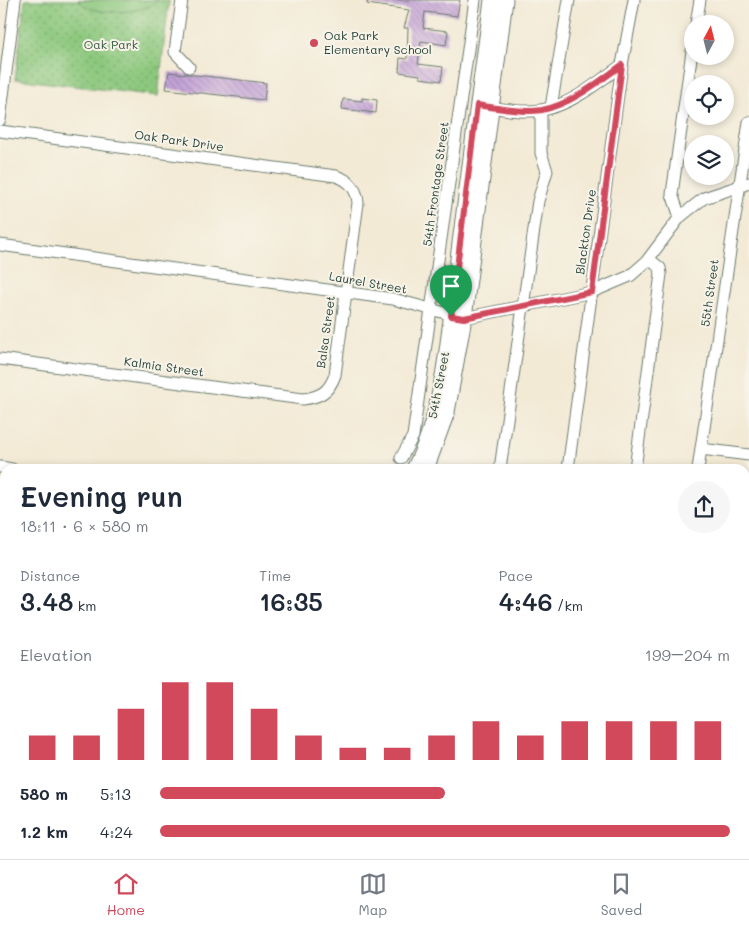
<!DOCTYPE html>
<html lang="en">
<head>
<meta charset="utf-8">
<style>
	:root { --surface:#fff; --page:#f6f6f7; --text:#1f2937; --muted:#747a83; --line:#e0e1e3; --accent:#d1495b }
	body { margin:0; font-family:Mali,sans-serif; background:var(--page); color:var(--text); height:100vh; display:flex; flex-direction:column; font-size:19px; white-space:nowrap }
	* { box-sizing:border-box; margin:0 }
	p { font-size:16px; color:var(--muted) }
	.icon { flex:none; width:28px; height:28px; fill:none; stroke:currentColor; stroke-width:2; stroke-linecap:round; stroke-linejoin:round }
	.map { position:relative; flex:1; overflow:hidden }
	.drawer { position:absolute; left:0px; top:464px; width:750px; height:396px; display:flex; flex-direction:column; background:var(--surface); border-radius:15px 15px 0 0; box-shadow:0 2px 8px #0003 }
	.drawer>* { flex:none }
	.needle { width:32px; rotate:7deg }
	.fabs { position:absolute; left:684px; top:15px; display:grid; gap:10px }
	.fabs a { display:grid; place-items:center; width:50px; height:50px; border-radius:50%; background:var(--surface); box-shadow:0 2px 8px #0003; font-size:25px }
	.pin { position:absolute; display:grid; place-items:center; width:42px; height:42px; color:#fff; margin:-51px -21px; border-radius:50% 50% 50% 0; rotate:-45deg; box-shadow:0 0 5px #0007 }
	.pin .icon { rotate:45deg }
	.round { display:grid; place-items:center; flex:none; width:52px; height:52px; border-radius:26px; background:var(--page) }
	.head { display:flex; align-items:center; justify-content:space-between; height:85px; padding:0 20px }
	h1 { font-size:28px; font-weight:600; line-height:38px }
	.figures { display:grid; grid-template-columns:repeat(3,1fr); gap:8px; height:85px; padding:5px 20px }
	.figures div { display:grid; align-content:center }
	.figures b { font-size:25px; font-weight:600 }
	.figures small { font-size:14px; font-weight:400 }
	.figures p { font-size:14px }
	.chart { height:140px; padding:10px 20px }
	.chart p { display:flex; justify-content:space-between }
	.chart svg { width:100%; height:90px; margin-top:5px; stroke:var(--accent); stroke-width:6 }
	ul { padding:0 20px; list-style:none; font-size:16px }
	li { display:grid; grid-template-columns:80px 60px 1fr; align-items:center; height:38px }
	li i { height:12px; border-radius:6px; background:var(--accent) }
	.dock { display:flex; justify-content:space-around; align-items:center; height:70px; border-top:1px solid var(--line); background:var(--surface); font-size:14px; color:var(--muted) }
	.dock a { display:grid; justify-items:center; gap:2px }
	.dock .selected { color:var(--accent) }
	.map>svg:first-child { display:block }
	.grass { fill:url(#grass-dots); stroke:#568258 }
	.pitch { fill:#8cc87d; stroke:#568258 }
	.building { fill:url(#building-back-hatch) }
	.lines { fill:none; stroke-linecap:round; stroke-linejoin:round }
	.minor-casing { stroke:#697a6c; stroke-width:13 }
	.major-casing { stroke:#697a6c; stroke-width:17 }
	.minor { stroke:#fff; stroke-width:11 }
	.major { stroke:#fff; stroke-width:15 }
	.route-casing { stroke:#fff; stroke-width:10 }
	.route { stroke:#d1495b; stroke-width:6 }
	.poi-dot { fill:#d1495b; stroke:#f7f3e8; stroke-width:2 }
	.labels { text-anchor:middle; stroke-width:4; stroke-linejoin:round; paint-order:stroke }
	.poi-label { font-size:12px; fill:#1f3d34; stroke:#f7f3e8; text-anchor:start }
	.park-label { font-size:12px; fill:#355943; stroke:#f7f3e8 }
	.street-label { font-size:12px; fill:#1f3d34; stroke:#f7f3e8 }
</style>
</head>
<body>
<div class="map">
<svg width="749" height="859" viewBox="0 0 749 859">
	<defs>
		<pattern id="grass-dots" width="8" height="8" patternUnits="userSpaceOnUse" patternTransform="scale(1.25)"><rect width="8" height="8" fill="#8cc87d"/><path d="M2 2h.1M6 6h.1" fill="none" stroke="#72a467" stroke-width="1.8" stroke-linecap="round"/></pattern>
		<pattern id="building-back-hatch" width="6" height="6" patternUnits="userSpaceOnUse" patternTransform="scale(1.25)"><rect width="6" height="6" fill="#c4a2d8"/><path d="M-1 5l2 2M0 0l6 6M5-1l2 2" fill="none" stroke="#9f85b0"/></pattern>
	</defs>
	<rect width="100%" height="100%" fill="#f7f3e8"/>
	<filter id="ink" filterUnits="userSpaceOnUse"><feTurbulence type="fractalNoise" baseFrequency=".02" numOctaves="2"/><feDisplacementMap in="SourceGraphic" scale="10" xChannelSelector="R" yChannelSelector="G"/><feConvolveMatrix kernelMatrix="1 2 1 2 8 2 1 2 1" color-interpolation-filters="sRGB"/></filter>
	<filter id="wash" filterUnits="userSpaceOnUse"><feTurbulence type="fractalNoise" baseFrequency=".0096" numOctaves="4" result="noise"/><feDisplacementMap in="SourceGraphic" scale="20" xChannelSelector="R" yChannelSelector="G"/><feGaussianBlur stdDeviation="1.12" result="paint"/><feColorMatrix in="noise" values="0 0 0 0 0 0 0 0 0 0 0 0 0 0 0 0 0 1.4 0 .05"/><feComposite in="paint" operator="in"/></filter>
	<g filter="url(#wash)">
		<rect width="100%" height="100%" fill="#f3ead5"/>
		<polygon class="grass" points="25,0 169,0 158,96 15,79"/>
		<path class="pitch" d="M78,0H159C147,13 104,15 87,7C84,6 81,2 78,0Z"/>
		<g id="blocks">
			<g class="building">
				<polygon points="368,0 460,0 457,16 425,12 423,28 448,31 446,45 421,41 418,64 443,67 441,81 420,78 420,75 399,72 400,58 407,59 408,28 404,28 409,10 367,4"/>
				<polygon points="169,72 266,83 264,100 166,89"/>
				<polygon points="362,98 377,100 376,113 342,109 343,99 362,101"/>
			</g>
		</g>
	</g>
	<g filter="url(#ink)">
		<use href="#blocks" fill-opacity="0" stroke="#697a6c" stroke-width="1"/>
		<g class="lines">
			<defs>
				<g id="minor">
					<polyline points="182,0 175,52 189,67"/>
					<polyline points="696,24 700,0"/>
					<path d="M484,106C502,109 523,113 542,110C572,105 598,82 622,65"/>
					<polyline points="551,107 569,0"/>
					<polyline points="0,120 15,0"/>
					<path d="M0,131L336,176C349,180 357,189 358,203L335,375C329,392 320,397 303,399L0,359"/>
					<polyline points="680,217 672,194 692,51"/>
					<polyline points="0,245 393,299 464,318 592,292 630,276 646,262 680,217 704,198 749,183"/>
					<polyline points="701,449 749,455"/>
					<polyline points="401,458 413,436 475,0"/>
					<polyline points="0,467 12,469"/>
					<polyline points="500,469 538,201 547,171 541,153 541,110"/>
					<polyline points="568,469 622,65 634,0"/>
					<polyline points="635,469 661,274 660,268 649,259"/>
					<polyline points="698,469 749,122"/>
					<polyline points="745,518 749,519"/>
					<polyline points="745,612 749,611"/>
					<polyline points="0,629 5,634"/>
					<polyline points="0,754 5,749"/>
					<polyline points="745,768 749,766"/>
					<polyline points="31,859 35,855"/>
					<polyline points="79,859 83,855"/>
					<polyline points="207,859 208,855"/>
					<polyline points="601,859 605,855"/>
				</g>
				<g id="major">
					<path d="M414,469C445,411 450,324 458,259C469,173 480,86 492,0"/>
					<polyline points="426,469 447,412 464,318 505,0"/>
					<polyline points="43,859 47,855"/>
					<polyline points="63,859 67,855"/>
				</g>
			</defs>
			<use href="#minor" class="minor-casing"/>
			<use href="#major" class="major-casing"/>
			<use href="#minor" class="minor"/>
			<use href="#major" class="major"/>
		</g>
	</g>
	<g class="lines" filter="url(#ink)">
		<defs>
			<path id="route" d="M622,65L592,292L474,316L464,318L451,316L477,105C498,108 522,113 542,110C572,104 598,82 622,65Z"/>
		</defs>
		<use href="#route" class="route-casing"/>
		<use href="#route" class="route"/>
	</g>
	<circle class="poi-dot" cx="314" cy="43" r="5"/>
	<g class="labels">
		<g class="poi-label">
			<text x="324" y="40">Oak Park<tspan x="324" dy="14">Elementary School</tspan></text>
		</g>
		<g class="park-label">
			<text x="111" y="49">Oak Park</text>
		</g>
		<g class="street-label">
			<text transform="translate(179 141) rotate(8)" y="4">Oak Park Drive</text>
			<text transform="translate(436 184) rotate(-82)" y="4">54th Frontage Street</text>
			<text transform="translate(586 232) rotate(-82)" y="4">Blackton Drive</text>
			<text transform="translate(368 283) rotate(10)" y="4">Laurel Street</text>
			<text transform="translate(710 293) rotate(-82)" y="4">55th Street</text>
			<text transform="translate(326 332) rotate(-82)" y="4">Balsa Street</text>
			<text transform="translate(164 367) rotate(8)" y="4">Kalmia Street</text>
			<text transform="translate(439 385) rotate(-79)" y="4">54th Street</text>
		</g>
	</g>
</svg>
<div class="fabs">
<a><svg class="needle" viewBox="-14 -14 28 28"><path d="M0-13l5 13h-10z" fill="#e53935"/><path d="M0 13l5-13h-10z" fill="#747a83"/></svg></a>
<a><svg class="icon" aria-label="locate" viewBox="0 0 24 24"><circle cx="12" cy="12" r="6"/><path d="M12 2v4M12 18v4M2 12h4M18 12h4"/></svg></a>
<a><svg class="icon" aria-label="layers" viewBox="0 0 24 24"><path d="M12 4l9 5-9 5-9-5zM3 14l9 5 9-5"/></svg></a>
</div>
<div class="pin" style="left:451px;top:316px;background:#1e9e55"><svg class="icon" aria-label="arrive" viewBox="0 0 24 24"><path d="M6 21V4h12l-3 4 3 4H6"/></svg></div>
<section class="drawer">
<div class="head"><div><h1>Evening run</h1><p>18:11 · 6 × 580 m</p></div><a class="round"><svg class="icon" aria-label="share" viewBox="0 0 24 24"><path d="M12 15V3M7 8l5-5 5 5M5 13v7h14v-7"/></svg></a></div>
<div class="figures">
<div><p>Distance</p><b>3.48<small> km</small></b></div>
<div><p>Time</p><b>16:35</b></div>
<div><p>Pace</p><b>4:46<small> /km</small></b></div>
</div>
<div class="chart"><p><span>Elevation</span>199–204 m</p>
<svg viewBox="0 0 160 44" preserveAspectRatio="none"><path d="M5 44V32M15 44V32M25 44V19M35 44V6M45 44V6M55 44V19M65 44V32M75 44V38M85 44V38M95 44V32M105 44V25M115 44V32M125 44V25M135 44V25M145 44V25M155 44V25"/></svg>
</div>
<ul>
<li><b>580 m</b>5:13<i style="width:50%"></i></li>
<li><b>1.2 km</b>4:24<i style="width:100%"></i></li>
</ul>
</section>
</div>
<nav class="dock">
<a class="selected"><svg class="icon" aria-label="home" viewBox="0 0 24 24"><path d="M3 11l9-7 9 7M6 9v11h12V9"/></svg>Home</a>
<a><svg class="icon" aria-label="map" viewBox="0 0 24 24"><path d="M3 6l6-2 6 2 6-2v14l-6 2-6-2-6 2zM9 4v14M15 6v14"/></svg>Map</a>
<a><svg class="icon" aria-label="saved" viewBox="0 0 24 24"><path d="M7 4h10v16l-5-4-5 4z"/></svg>Saved</a>
</nav>
</body>
</html>
